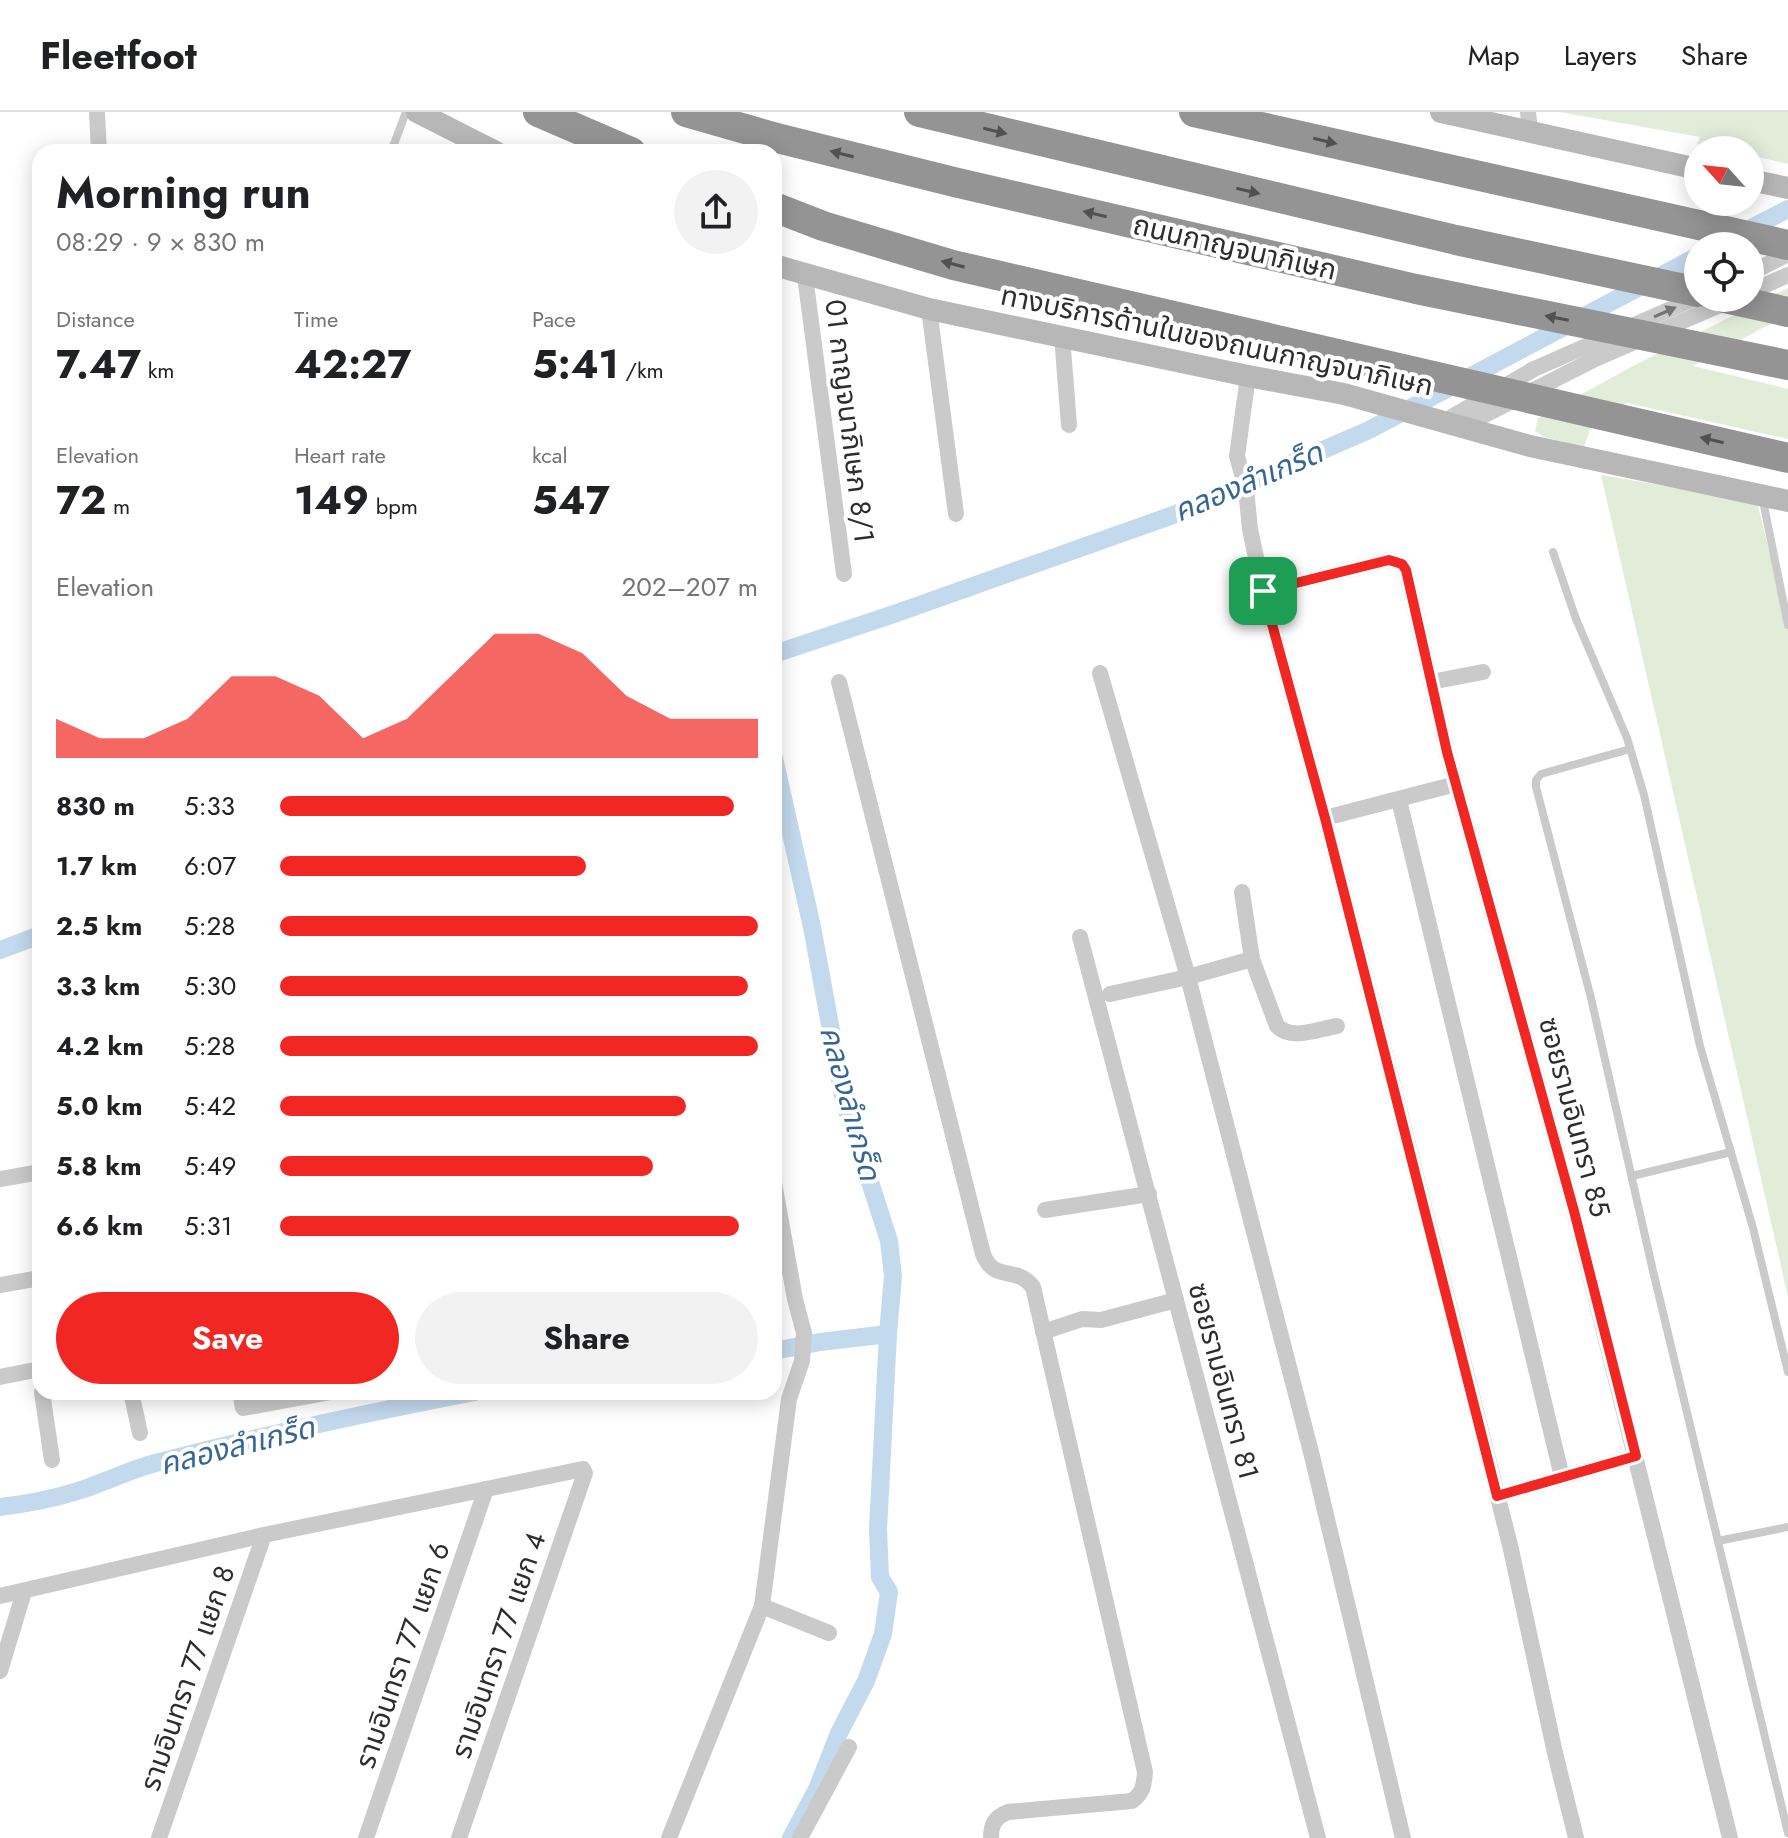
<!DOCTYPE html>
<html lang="en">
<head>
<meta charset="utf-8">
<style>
	:root { --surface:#fff; --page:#f2f2f2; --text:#202124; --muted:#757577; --line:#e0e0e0; --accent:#f02722 }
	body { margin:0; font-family:Jost,"Noto Sans Thai",sans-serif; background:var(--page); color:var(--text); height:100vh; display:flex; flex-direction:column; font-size:30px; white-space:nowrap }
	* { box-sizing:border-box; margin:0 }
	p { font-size:26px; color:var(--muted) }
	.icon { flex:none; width:44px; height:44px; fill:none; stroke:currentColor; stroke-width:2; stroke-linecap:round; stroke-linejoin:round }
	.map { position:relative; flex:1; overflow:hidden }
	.side { position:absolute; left:32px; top:32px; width:750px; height:1256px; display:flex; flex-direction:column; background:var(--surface); border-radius:24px; box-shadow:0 4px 20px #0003 }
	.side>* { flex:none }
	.needle { width:52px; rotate:297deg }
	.controls { position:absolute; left:1684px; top:24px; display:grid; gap:16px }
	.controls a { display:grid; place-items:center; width:80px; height:80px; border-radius:50%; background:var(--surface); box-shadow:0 4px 20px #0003; font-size:40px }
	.pin { position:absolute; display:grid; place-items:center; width:68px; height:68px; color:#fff; margin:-34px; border-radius:16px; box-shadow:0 4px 12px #0006 }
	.round { display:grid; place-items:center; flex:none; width:84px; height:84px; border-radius:42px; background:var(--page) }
	.summary { display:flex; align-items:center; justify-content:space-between; height:136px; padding:0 24px }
	h1 { font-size:44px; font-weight:700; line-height:60px }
	.metrics { display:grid; grid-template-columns:repeat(3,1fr); gap:12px; height:136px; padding:8px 24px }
	.metrics div { display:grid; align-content:center }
	.metrics b { font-size:40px; font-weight:700 }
	.metrics small { font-size:22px; font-weight:400 }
	.metrics p { font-size:22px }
	.chart { height:224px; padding:16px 24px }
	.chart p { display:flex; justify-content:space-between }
	.chart svg { width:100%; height:144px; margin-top:8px; fill:var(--accent); opacity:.7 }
	.cta { display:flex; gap:16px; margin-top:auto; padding:16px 24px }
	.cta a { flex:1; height:92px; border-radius:48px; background:var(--accent); color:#fff; font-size:32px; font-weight:700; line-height:92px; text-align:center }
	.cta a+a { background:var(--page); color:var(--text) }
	ul { padding:0 24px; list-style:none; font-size:26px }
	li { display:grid; grid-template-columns:128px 96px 1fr; align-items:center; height:60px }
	li i { height:20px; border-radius:10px; background:var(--accent) }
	header { display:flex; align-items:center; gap:48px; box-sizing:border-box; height:112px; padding:0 40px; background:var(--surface); border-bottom:2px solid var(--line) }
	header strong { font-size:38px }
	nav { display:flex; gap:44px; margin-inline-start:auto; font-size:28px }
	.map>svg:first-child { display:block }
	.green { fill:#e1ecd9 }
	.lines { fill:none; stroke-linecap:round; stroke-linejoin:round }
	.canal { stroke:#c3d9ed; stroke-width:18 }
	.service { stroke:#cacaca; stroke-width:8 }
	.minor { stroke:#cacaca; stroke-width:16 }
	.secondary { stroke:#b7b7b7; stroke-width:22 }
	.motorway { stroke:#949494; stroke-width:30 }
	.oneway { fill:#515151 }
	.oneway2 { fill:#747474 }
	.route-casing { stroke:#fff; stroke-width:16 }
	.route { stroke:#f02722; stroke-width:10 }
	.labels { text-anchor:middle; stroke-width:8; stroke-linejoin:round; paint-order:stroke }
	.street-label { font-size:28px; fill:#2d2d2d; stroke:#fff }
	.water-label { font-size:30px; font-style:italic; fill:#366693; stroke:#fff }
</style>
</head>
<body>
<header>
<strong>Fleetfoot</strong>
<nav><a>Map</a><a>Layers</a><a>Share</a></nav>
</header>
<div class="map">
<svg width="1788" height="1726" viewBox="0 0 1788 1726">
	<rect width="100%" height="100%" fill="#fff"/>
	<g class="green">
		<polygon points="1559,0 1788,0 1788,52 1750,43 1750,38 1725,38 1697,32 1700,25"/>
		<polygon points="1788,176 1788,202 1693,254 1788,277 1788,327 1627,291 1592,312 1584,335 1544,325 1535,319 1538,306 1631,255"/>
		<polygon points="1601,363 1757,390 1788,517 1788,1185"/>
	</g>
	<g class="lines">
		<g class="canal">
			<polyline points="1716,134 1788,97"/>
			<polyline points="774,542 894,502 1176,402 1369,318 1698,144"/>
			<polyline points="774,646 812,815 844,989 889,1129 893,1164 888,1222 820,1230 774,1239"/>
			<polyline points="0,838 40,823"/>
			<path d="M0,1395C26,1392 52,1387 78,1379C103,1371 127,1359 152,1352C259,1324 366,1301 475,1280"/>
			<polyline points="791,1726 817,1677 839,1621 866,1569 883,1522 889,1480 880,1465 878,1418 888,1222"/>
		</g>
		<g class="service">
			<polyline points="391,40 406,0"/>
			<polyline points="1762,384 1788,513"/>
			<polyline points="1553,440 1576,507 1627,626 1644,683 1700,934 1753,1116 1788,1260"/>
			<polyline points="1630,637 1541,662 1536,668 1536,675 1591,886 1653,1159 1788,1721"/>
			<polyline points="1632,1064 1731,1040"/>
			<polyline points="1718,1429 1788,1415"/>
		</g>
		<g class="minor">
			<polyline points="97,0 99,40"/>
			<polyline points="1528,0 1530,18"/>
			<polyline points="1750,161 1788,142"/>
			<polyline points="805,164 844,462"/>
			<polyline points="1750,180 1788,163"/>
			<polyline points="929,197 956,402"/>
			<polyline points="1062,224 1069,313"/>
			<polyline points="1248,264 1237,344 1246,377 1250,417 1263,479 1325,706 1510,1433 1555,1641 1576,1726"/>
			<polyline points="1445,309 1534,257 1698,185"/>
			<polyline points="1461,315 1593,248 1734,187"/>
			<polyline points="1263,479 1389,448 1402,452 1406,458 1447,640 1574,1099 1730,1726"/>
			<polyline points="1100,561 1188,865 1312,1344 1403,1726"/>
			<path d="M839,570L983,1142C994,1171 1017,1153 1033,1175L1145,1660C1144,1673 1143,1681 1132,1689L1008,1700C995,1705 991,1712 991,1726"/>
			<polyline points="1431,570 1483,560"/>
			<polyline points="1399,688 1562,1365"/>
			<polyline points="1325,706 1456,672"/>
			<path d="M1242,780L1252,847L1277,914C1292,929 1318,917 1337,914"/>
			<polyline points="1080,825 1318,1726"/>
			<polyline points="40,857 40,858"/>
			<polyline points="1110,882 1188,865 1252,847"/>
			<polyline points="0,1067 40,1060"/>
			<polyline points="1045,1098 1149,1082"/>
			<polyline points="0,1173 40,1166"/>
			<polyline points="1043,1220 1082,1207 1101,1208 1176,1188"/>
			<polyline points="0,1265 40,1257"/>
			<polyline points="42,1280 52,1348"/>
			<polyline points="131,1280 140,1321"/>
			<polyline points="240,1280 243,1296 331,1280"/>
			<polyline points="1497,1384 1636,1344"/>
			<polyline points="0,1484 264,1423 583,1357 585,1361 459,1726"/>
			<polyline points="762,1494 829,1521"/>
			<polyline points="0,1559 24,1480"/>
			<polyline points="159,1726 264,1423"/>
			<polyline points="366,1726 486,1377"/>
			<polyline points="669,1726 762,1494 789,1287 802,1249 804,1221 795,1187 774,1071"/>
			<polyline points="800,1726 849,1635"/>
		</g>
		<g class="secondary">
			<polyline points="417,0 496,40"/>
			<polyline points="1441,0 1698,57"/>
			<polyline points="1750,68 1788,76"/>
			<polyline points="774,153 929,197 1248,264 1344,282 1530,334 1788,389"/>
		</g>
		<g class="motorway">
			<polyline points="538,0 631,40"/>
			<polyline points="686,0 773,25 954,70 1416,177 1788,253"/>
			<polyline points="919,0 1456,128 1698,180"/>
			<polyline points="1194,0 1788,133"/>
			<polyline points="774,95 823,114 953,153 1788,346"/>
			<polyline points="1725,186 1788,200"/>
		</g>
	</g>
	<defs><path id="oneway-solid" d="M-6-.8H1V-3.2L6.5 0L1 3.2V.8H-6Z" transform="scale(2)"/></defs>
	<g class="oneway">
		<use href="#oneway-solid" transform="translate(995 19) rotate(13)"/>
		<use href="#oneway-solid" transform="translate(1325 29) rotate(13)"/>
		<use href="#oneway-solid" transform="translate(842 42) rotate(-166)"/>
		<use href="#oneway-solid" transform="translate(1248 79) rotate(13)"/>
		<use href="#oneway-solid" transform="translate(1095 102) rotate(-167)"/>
		<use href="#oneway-solid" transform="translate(953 152) rotate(-165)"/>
		<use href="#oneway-solid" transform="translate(1557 206) rotate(-169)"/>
		<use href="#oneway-solid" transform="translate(1712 328) rotate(-167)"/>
	</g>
	<use class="oneway2" href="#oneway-solid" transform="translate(1665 200) rotate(-24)"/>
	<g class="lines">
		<defs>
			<polygon id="route" points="1389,448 1402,452 1406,458 1447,640 1574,1099 1636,1344 1497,1384 1325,706 1263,479"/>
		</defs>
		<use href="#route" class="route-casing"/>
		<use href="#route" class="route"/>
	</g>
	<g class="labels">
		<g class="street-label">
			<text transform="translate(1235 135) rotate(13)" y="10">ถนนกาญจนาภิเษก</text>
			<text transform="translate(1217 228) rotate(12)" y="10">ทางบริการด้านในของถนนกาญจนาภิเษก</text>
			<text transform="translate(850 309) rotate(83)" y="10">01 กาญจนาภิเษก 8/1</text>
			<text transform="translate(1575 1005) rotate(75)" y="10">ซอยรามอินทรา 85</text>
			<text transform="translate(1224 1269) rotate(75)" y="10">ซอยรามอินทรา 81</text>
			<text transform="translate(498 1533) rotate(-71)" y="10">รามอินทรา 77 แยก 4</text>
			<text transform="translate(402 1543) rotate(-71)" y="10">รามอินทรา 77 แยก 6</text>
			<text transform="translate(187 1566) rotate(-71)" y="10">รามอินทรา 77 แยก 8</text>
		</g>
		<g class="water-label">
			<text transform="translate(1248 370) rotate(-23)" y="10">คลองลำเกร็ด</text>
			<text transform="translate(850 991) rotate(75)" y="10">คลองลำเกร็ด</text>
			<text transform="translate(237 1334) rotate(-14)" y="10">คลองลำเกร็ด</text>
		</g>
	</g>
</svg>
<div class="controls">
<a><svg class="needle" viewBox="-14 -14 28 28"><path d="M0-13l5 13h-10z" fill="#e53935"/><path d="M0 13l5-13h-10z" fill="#757577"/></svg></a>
<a><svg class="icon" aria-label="locate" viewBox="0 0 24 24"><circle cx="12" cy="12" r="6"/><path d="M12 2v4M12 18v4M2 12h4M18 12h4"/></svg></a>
</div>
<div class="pin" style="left:1263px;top:479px;background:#1e9e55"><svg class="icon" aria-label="arrive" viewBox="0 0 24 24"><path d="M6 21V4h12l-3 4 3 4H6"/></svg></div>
<section class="side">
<div class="summary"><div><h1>Morning run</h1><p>08:29 · 9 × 830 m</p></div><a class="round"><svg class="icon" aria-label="share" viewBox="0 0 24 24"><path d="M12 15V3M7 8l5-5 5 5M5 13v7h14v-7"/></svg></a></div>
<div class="metrics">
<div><p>Distance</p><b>7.47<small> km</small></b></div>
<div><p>Time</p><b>42:27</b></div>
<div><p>Pace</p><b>5:41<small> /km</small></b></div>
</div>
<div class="metrics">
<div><p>Elevation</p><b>72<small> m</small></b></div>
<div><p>Heart rate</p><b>149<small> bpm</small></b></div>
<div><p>kcal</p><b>547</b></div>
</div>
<div class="chart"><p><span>Elevation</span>202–207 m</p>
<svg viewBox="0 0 160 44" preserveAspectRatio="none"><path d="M0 44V32L10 38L20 38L30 32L40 19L50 19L60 25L70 38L80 32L90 19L100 6L110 6L120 12L130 25L140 32L150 32L160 32V44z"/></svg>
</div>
<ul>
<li><b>830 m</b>5:33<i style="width:95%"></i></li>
<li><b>1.7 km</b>6:07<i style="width:64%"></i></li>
<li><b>2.5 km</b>5:28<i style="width:100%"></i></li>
<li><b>3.3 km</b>5:30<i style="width:98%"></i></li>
<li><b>4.2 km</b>5:28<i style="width:100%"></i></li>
<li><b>5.0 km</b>5:42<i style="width:85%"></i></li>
<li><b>5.8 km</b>5:49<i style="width:78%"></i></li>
<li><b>6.6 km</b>5:31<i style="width:96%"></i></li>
</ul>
<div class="cta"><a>Save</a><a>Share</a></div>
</section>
</div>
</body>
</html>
